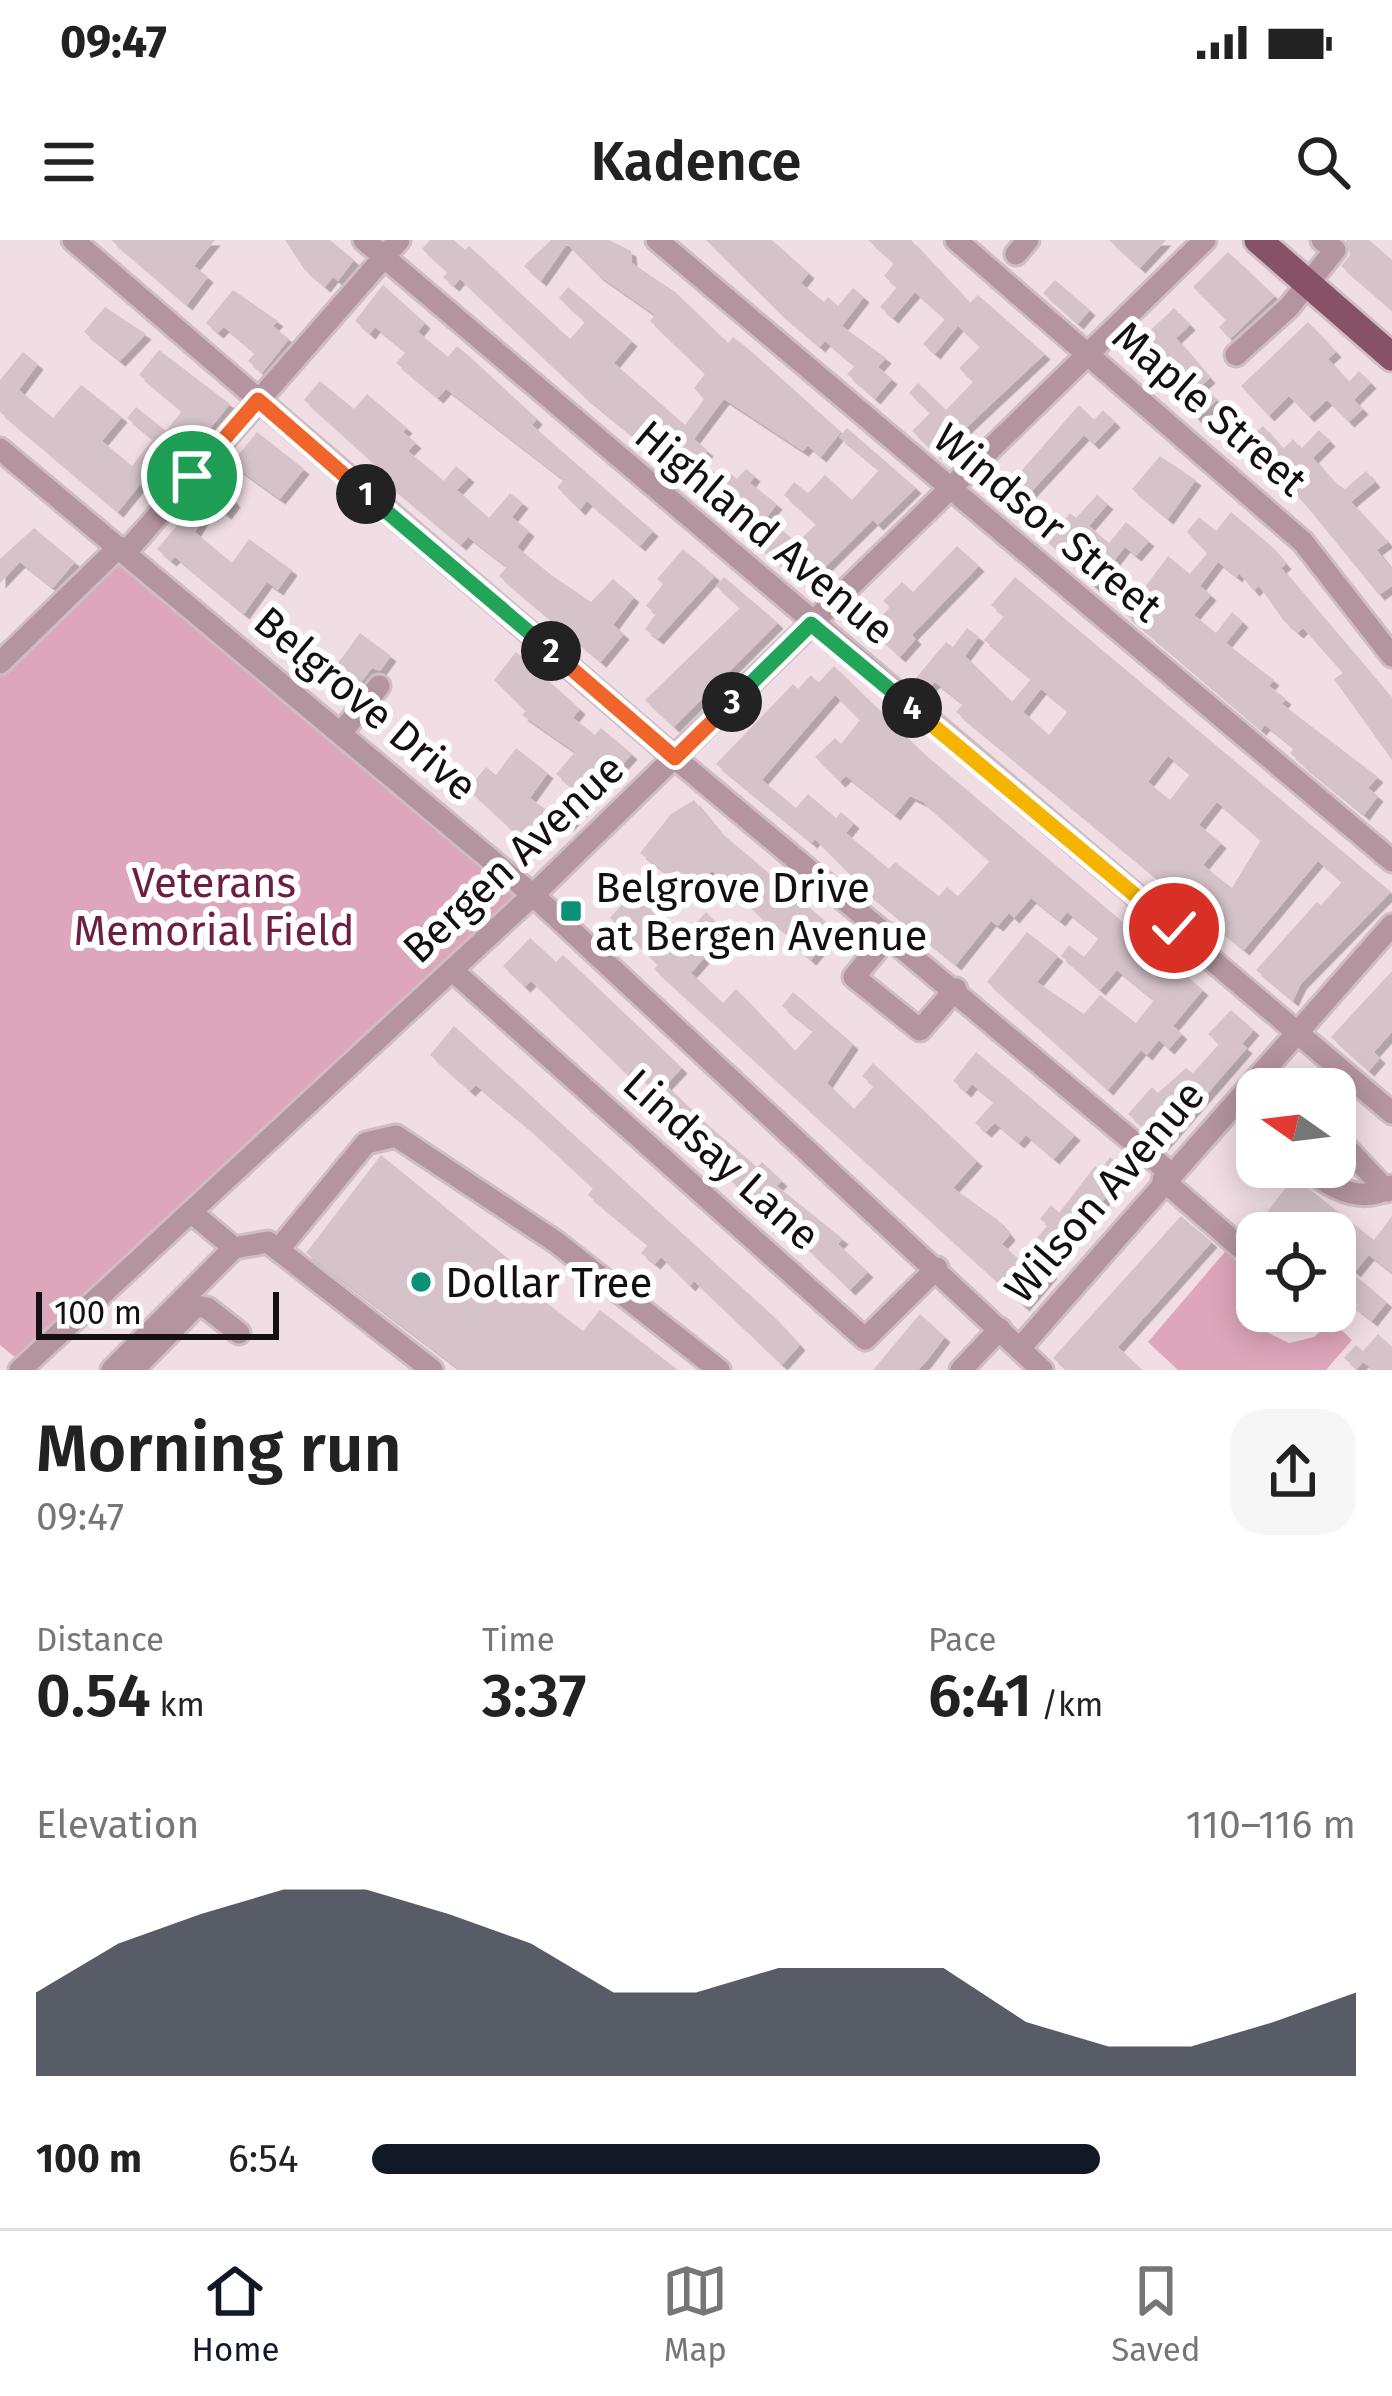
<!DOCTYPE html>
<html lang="en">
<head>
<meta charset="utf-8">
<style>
	:root { --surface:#fff; --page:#f6f6f6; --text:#222; --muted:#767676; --line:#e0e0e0; --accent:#111827 }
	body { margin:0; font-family:"Fira Sans",sans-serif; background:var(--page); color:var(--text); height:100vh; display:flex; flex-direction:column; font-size:45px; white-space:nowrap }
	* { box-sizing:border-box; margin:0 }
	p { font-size:39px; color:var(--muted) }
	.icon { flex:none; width:66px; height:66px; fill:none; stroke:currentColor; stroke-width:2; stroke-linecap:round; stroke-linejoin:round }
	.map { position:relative; height:1130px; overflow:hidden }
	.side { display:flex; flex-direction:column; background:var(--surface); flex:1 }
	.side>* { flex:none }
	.needle { width:78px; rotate:284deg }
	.buttons { position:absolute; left:1236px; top:828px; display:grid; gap:24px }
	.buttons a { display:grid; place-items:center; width:120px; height:120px; border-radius:24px; background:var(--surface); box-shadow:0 6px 30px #0003; font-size:60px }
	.scale { position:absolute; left:36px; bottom:30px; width:243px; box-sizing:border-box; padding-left:12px; border:6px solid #150f11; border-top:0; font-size:33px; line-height:42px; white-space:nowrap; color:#150f11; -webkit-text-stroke:9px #fff; paint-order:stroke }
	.pin { position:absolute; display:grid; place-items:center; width:102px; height:102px; color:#fff; margin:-51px; border:6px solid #fff; border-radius:50%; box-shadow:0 3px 12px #0007 }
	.km { position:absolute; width:60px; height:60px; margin:-30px; border-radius:50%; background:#222; color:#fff; font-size:33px; line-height:60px; text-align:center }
	.round { display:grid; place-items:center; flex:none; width:126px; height:126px; border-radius:36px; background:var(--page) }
	.headline { display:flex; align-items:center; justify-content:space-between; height:204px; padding:0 36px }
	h1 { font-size:66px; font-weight:600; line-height:90px }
	.stats { display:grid; grid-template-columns:repeat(3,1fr); gap:18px; height:204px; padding:12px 36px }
	.stats div { display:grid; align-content:center }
	.stats b { font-size:60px; font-weight:600 }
	.stats small { font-size:33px; font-weight:400 }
	.stats p { font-size:33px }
	.chart { height:336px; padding:24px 36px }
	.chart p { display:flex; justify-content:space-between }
	.chart svg { width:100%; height:216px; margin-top:12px; fill:var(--accent); opacity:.7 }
	ul { padding:0 36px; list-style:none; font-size:39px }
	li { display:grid; grid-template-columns:192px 144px 1fr; align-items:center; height:90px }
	li i { height:30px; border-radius:15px; background:var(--accent) }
	.status { display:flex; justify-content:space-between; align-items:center; height:84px; padding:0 60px; background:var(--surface); direction:ltr }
	.status svg { height:33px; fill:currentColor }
	header { display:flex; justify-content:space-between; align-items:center; height:156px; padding:0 36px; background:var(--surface); font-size:54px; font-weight:600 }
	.tabs { display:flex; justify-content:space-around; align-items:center; height:168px; border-top:3px solid var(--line); background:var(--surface); font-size:33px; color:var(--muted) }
	.tabs a { display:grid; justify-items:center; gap:6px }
	.tabs .selected { color:var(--accent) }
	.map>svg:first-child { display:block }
	.green { fill:#dea6ba }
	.building { fill:#d6c3ca; fill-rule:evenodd; filter:url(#shadow) }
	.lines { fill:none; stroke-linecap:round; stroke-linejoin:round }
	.minor-casing { stroke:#cebdc2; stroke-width:27 }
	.major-casing { stroke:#cebdc2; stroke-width:33 }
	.minor { stroke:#b4949f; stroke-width:21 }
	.major { stroke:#875166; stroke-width:27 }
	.split-1-casing { stroke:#fff; stroke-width:24 }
	.split-2-casing { stroke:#fff; stroke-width:24 }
	.split-3-casing { stroke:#fff; stroke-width:24 }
	.split-4-casing { stroke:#fff; stroke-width:24 }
	.split-5-casing { stroke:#fff; stroke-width:24 }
	.split-6-casing { stroke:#fff; stroke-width:24 }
	.split-1 { stroke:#f0652b; stroke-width:15 }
	.split-2 { stroke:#22a559; stroke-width:15 }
	.split-3 { stroke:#f0652b; stroke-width:15 }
	.split-4 { stroke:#22a559; stroke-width:15 }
	.split-5 { stroke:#f5b400; stroke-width:15 }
	.split-6 { stroke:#f5b400; stroke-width:15 }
	.poi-dot { fill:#0c9179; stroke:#fff; stroke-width:4.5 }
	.labels { text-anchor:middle; stroke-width:12; stroke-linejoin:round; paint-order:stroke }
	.street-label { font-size:42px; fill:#150f11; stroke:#fff }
	.park-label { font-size:42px; fill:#6e1d43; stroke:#fff }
	.poi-label { font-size:42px; fill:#150f11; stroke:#fff; text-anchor:start }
</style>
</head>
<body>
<div class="status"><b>09:47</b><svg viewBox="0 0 49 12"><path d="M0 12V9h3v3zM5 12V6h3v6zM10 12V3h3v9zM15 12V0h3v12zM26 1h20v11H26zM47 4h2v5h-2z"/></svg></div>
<header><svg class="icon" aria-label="menu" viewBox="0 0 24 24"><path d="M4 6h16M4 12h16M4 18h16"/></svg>Kadence<svg class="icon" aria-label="search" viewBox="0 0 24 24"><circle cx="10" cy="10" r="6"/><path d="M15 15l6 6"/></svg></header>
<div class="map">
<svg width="1392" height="1130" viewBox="0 0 1392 1130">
	<defs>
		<filter id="shadow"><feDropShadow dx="5.5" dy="5.5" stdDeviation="0" flood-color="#0004"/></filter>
	</defs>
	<rect width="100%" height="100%" fill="#f1dee4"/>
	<g class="green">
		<polygon points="116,311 540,657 27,1127 0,1105 0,424"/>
		<polygon points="1230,1006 1256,1032 1252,1064 1262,1090 1289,1103 1314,1097 1332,1081 1352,1100 1326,1130 1178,1130 1148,1102"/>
	</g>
	<g class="building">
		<polygon points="111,0 215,0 194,26 208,37 187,65"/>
		<polygon points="285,0 330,0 354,20 338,41 333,37 325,47 304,29"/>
		<polygon points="430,0 454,0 465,10 469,6 570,99 585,82 559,58 568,47 632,101 614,123 685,185 704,159 694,148 705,134 650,81 655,75 598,35 567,4 541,41 524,26 551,0 609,0 631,11 632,23 675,52 728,103 733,97 745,106 841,192 821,217 808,206 803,211 724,159 694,199 708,211 700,221 723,239 728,232 737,239 746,229 755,236 750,243 777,264 767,277 797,303 816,284 784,255 794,242 808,253 825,235 852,260 879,230 839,197 847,188 916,248 878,285 873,280 806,346 757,305 761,300 585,157 460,39 454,46 443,37 448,32 422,9"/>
		<polygon points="706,0 772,0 809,33 801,43 824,62 828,57 838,66 853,48 864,57 842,86 886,118 878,127 892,139 875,159 847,134 855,126 825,101 820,107 780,73"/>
		<polygon points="868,0 911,0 970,63 978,55 1045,114 965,189 971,195 944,222 912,191 930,173 909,153 918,143 946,170 973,142 959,128 980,107 958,86 935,114 923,104 945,79 915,52 893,78 880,67 897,47 884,36 894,23"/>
		<polygon points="1109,0 1166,0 1140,28"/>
		<polygon points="1346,0 1369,0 1392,20 1392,70 1341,26 1350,15"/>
		<polygon points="1228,12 1275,56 1230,99 1219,87 1226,80 1193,47"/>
		<polygon points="1055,40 1090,70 1078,84 1043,53"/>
		<polygon points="383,45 425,83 418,92 448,117 457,106 471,118 537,179 532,185 653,291 640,306 587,261 580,270 557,247 564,240 446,149 438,158 396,123 406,112 375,87 370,94 355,81"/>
		<polygon points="233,50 278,81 273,86 289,99 262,133 248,121 255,113 224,87 218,93 206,83"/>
		<polygon points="105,67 146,94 120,121 84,92"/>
		<polygon points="1174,68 1190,85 1176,98 1210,138 1202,145 1217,160 1198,179 1143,125 1137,131 1123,116"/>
		<polygon points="1308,82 1336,112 1328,119 1349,142 1359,131 1371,143 1354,160 1363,169 1349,182 1327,160 1309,177 1289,156 1269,176 1241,146"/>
		<polygon points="159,110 230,164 163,247 148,235 118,272 0,172 0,140 23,112 38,124 19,150 53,178 81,145 122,177 102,201 132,226 153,199 127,178 136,167 166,191 182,171 139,135"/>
		<polygon points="320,141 354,169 367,154 407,188 403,192 416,203 408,211 444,241 456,226 469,237 457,250 489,278 510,253 523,263 512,277 529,291 517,307 550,334 591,362 613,339 634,357 613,385 624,394 601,422 499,336 507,327 468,297 461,305 387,243 377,226 304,160"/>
		<polygon points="1079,165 1094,180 1103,170 1115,182 1094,204 1084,195 1030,253 1061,284 1070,273 1076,278 1097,255 1108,264 1089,286 1109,303 1126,282 1149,301 1136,316 1125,307 1094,346 996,252 1015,238"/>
		<polygon points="1263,186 1283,209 1293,199 1301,209 1319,190 1330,201 1313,218 1334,242 1345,249 1366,231 1375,242 1351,262 1388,302 1377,310 1392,330 1392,346 1379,355 1300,258 1241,205"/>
		<polygon points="257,192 304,229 280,259 231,224"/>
		<polygon points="1160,216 1196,240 1168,279 1132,249"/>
		<polygon points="217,239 235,262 226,274 213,263 195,292 232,323 249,299 292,330 278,350 267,342 244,374 175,317 171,321 157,309"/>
		<polygon points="1231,272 1270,305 1286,324 1281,328 1392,459 1392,520 1334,439 1343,433 1303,388 1298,393 1284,381 1259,346 1254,351 1239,333 1237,337 1218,322 1200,346 1211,355 1194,375 1216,393 1232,372 1243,382 1226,403 1274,440 1269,446 1286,459 1282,464 1378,537 1368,548 1378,556 1364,575 1305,527 1290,513 1294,508 1265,485 1261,490 1125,374 1168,316 1190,334 1207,313 1187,292 1199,277 1216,291"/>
		<polygon points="34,288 75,322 53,348 20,322 0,343 0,319"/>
		<polygon points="957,306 979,326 912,395 916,399 900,417 870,389 890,367 883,361 902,342 913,352"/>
		<polygon points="683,309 715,336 658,399 645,389 656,374 646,366 663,344 657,339"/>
		<polygon points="724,337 778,383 674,487 645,460 740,368 716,346"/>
		<path d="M1015,337L1391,652L1301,744L1293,761L1256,730L1317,662L1321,665L1342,642L1318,621L1244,710L956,472L963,464L935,442L928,449L916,438L946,402L953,407L967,388L979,397L965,416L1012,462L1031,439L984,400L1004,376L991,365ZM1041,449L1068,471L1049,495L1023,472ZM1168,516L1190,534L1170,560L1148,542ZM1217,562L1261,600L1232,648L1203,625L1221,603L1199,585Z"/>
		<polygon points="360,393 391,416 380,431 372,428 354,452 330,434"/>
		<polygon points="516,412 580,469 573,478 595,495 601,488 632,514 568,586 551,571 573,548 556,534 575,512 522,475 526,471 494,440"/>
		<path d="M834,426L922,512L1203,750L1173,786L1182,794L1169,809L1159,800L1147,815L1141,810L1108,850L987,742L1027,692L1058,716L1037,742L1084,774L1100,755L1136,783L1154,760L1117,730L1100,750L1061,716L1069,705L1084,717L1099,698L1067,672L1060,681L1031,658L1014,678L1009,673L998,686L991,681L956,725L869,654L815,599L812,603L716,524L793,444L798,449L811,435L818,443ZM835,455L860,480L841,504L835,498L815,517L840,542L846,536L895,575L910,556L923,562L990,621L958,656L947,647L939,656L895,622L889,629L846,593L854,583L841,572L836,578L808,554L796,568L762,540Z"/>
		<polygon points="516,508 548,533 530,558 548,571 525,602 468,549 486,527 496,535"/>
		<polygon points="694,560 719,591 836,690 811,720 798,709 801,705 771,681 768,684 712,631 692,653 640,613 671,574"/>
		<polygon points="638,647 665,679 656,689 675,706 706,672 726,693 691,733 723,763 736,749 795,811 813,791 782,766 793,752 853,804 827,843 854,869 874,846 862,836 873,823 977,921 953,948 998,980 1010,995 1002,1004 1030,1030 1038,1021 1052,1033 1024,1066 654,729 658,725 610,678"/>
		<polygon points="530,698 556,722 563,715 682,828 666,845 701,879 757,927 762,922 782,941 777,946 843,999 838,1004 868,1032 850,1050 788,990 734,952 738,948 714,921 658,872 668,863 632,830 628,835 531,741 525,747 503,726"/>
		<polygon points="1392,731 1392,792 1374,812 1380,818 1369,831 1331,797"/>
		<polygon points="1231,770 1254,790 1242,804 1247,808 1163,905 1128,874 1152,847 1158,853 1186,828 1193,833 1219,804 1208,794"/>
		<polygon points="454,786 773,1076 800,1105 782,1125 694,1041 690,1046 661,1017 655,1024 641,1013 648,1005 588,955 593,948 526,886 476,845 470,851 430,815"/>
		<polygon points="976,812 1075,895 1054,919 1026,895 1019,903 995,883 986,892 975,883 994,862 972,844 966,852 953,841"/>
		<polygon points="381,915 510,1020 497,1040 528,1063 535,1054 583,1091 600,1070 678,1130 460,1130 306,1013"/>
		<polygon points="1110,917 1128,932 1055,1017 1036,999 1048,985 1040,979 1051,965 1059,973 1095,926 1100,930"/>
		<polygon points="1294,937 1374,1000 1392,976 1392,1033 1369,1015 1355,1032 1335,1014 1335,993 1310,993 1298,982 1289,993 1251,993"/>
		<polygon points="1181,976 1212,1002 1118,1107 1142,1130 1067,1130 1053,1118"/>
		<polygon points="1352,1033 1387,1062 1372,1081 1337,1053"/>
		<polygon points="920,1074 945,1097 926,1122 918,1130 873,1130"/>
		<polygon points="1378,1094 1392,1107 1392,1130 1373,1130 1363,1122 1357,1129 1344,1118 1356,1105 1363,1111"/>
	</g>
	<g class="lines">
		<defs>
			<g id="minor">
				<polyline points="73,0 675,518 1169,932"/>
				<polyline points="364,0 1392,873"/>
				<polyline points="657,0 1392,621"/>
				<polyline points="956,0 1303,302 1392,416"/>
				<polyline points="1016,14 1028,0"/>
				<polyline points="1236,115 1289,67 1335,10 1322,0"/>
				<polyline points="0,209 533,655 1042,1130"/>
				<polyline points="126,312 399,0"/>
				<polyline points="0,423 119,307"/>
				<polyline points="341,493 379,446"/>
				<polyline points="889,695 854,737 920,790 956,749"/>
				<polyline points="452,730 865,1099 937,1028"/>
				<polyline points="1335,896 1387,951"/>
				<path d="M1305,927C1329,947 1362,966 1392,946"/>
				<polyline points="1163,940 1257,1022"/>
				<polyline points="191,972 234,1008"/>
				<polyline points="278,1010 366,903 396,896 556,1002 719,1130"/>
				<polyline points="1020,1108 1392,685"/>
				<polyline points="20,1130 533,655 1205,0"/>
				<polyline points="112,1130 234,1008 268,1002 432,1130"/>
				<polyline points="133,1130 196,1066 207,1068 239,1093"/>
				<polyline points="961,1130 1000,1089"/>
			</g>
			<polyline id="major" points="1258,0 1392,117"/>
		</defs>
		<use href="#minor" class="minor-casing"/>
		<use href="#major" class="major-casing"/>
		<use href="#minor" class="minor"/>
		<use href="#major" class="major"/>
	</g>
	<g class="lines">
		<defs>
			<polyline id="split-1" points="192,236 258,160 366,254"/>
			<polyline id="split-2" points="366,254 551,411"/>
			<polyline id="split-3" points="551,411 675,518 732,462"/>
			<polyline id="split-4" points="732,462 811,384 912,468"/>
			<polyline id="split-5" points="912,468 1098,624"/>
			<polyline id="split-6" points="1098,624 1174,688"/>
		</defs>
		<use href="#split-1" class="split-1-casing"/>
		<use href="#split-2" class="split-2-casing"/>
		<use href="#split-3" class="split-3-casing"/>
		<use href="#split-4" class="split-4-casing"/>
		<use href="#split-5" class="split-5-casing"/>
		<use href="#split-6" class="split-6-casing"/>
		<use href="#split-1" class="split-1"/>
		<use href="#split-2" class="split-2"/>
		<use href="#split-3" class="split-3"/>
		<use href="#split-4" class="split-4"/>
		<use href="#split-5" class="split-5"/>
		<use href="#split-6" class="split-6"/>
	</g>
	<g class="poi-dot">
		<rect x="559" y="659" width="24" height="24" rx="6"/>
		<circle cx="421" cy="1042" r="12"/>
	</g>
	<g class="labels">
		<g class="street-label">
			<text transform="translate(1210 168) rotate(41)" y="15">Maple Street</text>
			<text transform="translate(1048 282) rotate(40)" y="15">Windsor Street</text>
			<text transform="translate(765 292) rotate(40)" y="15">Highland Avenue</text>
			<text transform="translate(366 463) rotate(40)" y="15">Belgrove Drive</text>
			<text transform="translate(513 618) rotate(-43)" y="15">Bergen Avenue</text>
			<text transform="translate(722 919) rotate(42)" y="15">Lindsay Lane</text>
			<text transform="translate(1104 951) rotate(-49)" y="15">Wilson Avenue</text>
		</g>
		<g class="park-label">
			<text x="214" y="657">Veterans<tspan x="214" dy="48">Memorial Field</tspan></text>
		</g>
		<g class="poi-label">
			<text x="595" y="662">Belgrove Drive<tspan x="595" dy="48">at Bergen Avenue</tspan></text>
			<text x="445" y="1057">Dollar Tree</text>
		</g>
	</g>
</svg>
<div class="buttons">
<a><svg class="needle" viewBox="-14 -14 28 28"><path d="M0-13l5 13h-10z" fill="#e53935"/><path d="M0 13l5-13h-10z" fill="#767676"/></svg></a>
<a><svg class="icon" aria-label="locate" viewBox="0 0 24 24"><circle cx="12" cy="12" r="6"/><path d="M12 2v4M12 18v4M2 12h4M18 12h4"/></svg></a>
</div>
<div class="scale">100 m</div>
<div class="pin" style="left:192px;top:236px;background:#1e9e55"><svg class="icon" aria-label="arrive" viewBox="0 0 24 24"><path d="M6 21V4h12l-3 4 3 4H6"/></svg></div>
<div class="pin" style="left:1174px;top:688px;background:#d93025"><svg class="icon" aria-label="check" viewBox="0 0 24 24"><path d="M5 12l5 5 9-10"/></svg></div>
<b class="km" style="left:366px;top:254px">1</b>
<b class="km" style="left:551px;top:411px">2</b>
<b class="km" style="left:732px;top:462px">3</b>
<b class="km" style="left:912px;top:468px">4</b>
</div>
<section class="side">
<div class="headline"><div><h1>Morning run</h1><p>09:47</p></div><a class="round"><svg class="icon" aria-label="share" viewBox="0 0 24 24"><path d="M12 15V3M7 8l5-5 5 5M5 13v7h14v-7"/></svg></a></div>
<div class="stats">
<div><p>Distance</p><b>0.54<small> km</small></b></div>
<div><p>Time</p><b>3:37</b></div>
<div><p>Pace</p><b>6:41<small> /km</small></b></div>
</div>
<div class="chart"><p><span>Elevation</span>110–116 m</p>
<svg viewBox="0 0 160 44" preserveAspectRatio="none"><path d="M0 44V27L10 17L20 11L30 6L40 6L50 11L60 17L70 27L80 27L90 22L100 22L110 22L120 33L130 38L140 38L150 33L160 27V44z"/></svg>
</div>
<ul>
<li><b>100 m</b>6:54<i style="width:74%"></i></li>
</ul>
</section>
<nav class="tabs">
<a class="selected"><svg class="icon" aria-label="home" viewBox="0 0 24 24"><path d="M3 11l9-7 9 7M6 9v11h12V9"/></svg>Home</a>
<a><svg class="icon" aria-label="map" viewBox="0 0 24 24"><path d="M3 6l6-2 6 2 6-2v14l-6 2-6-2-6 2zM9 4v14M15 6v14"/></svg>Map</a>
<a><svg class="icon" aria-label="saved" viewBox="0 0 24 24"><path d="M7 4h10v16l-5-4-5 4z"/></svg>Saved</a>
</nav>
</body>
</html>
